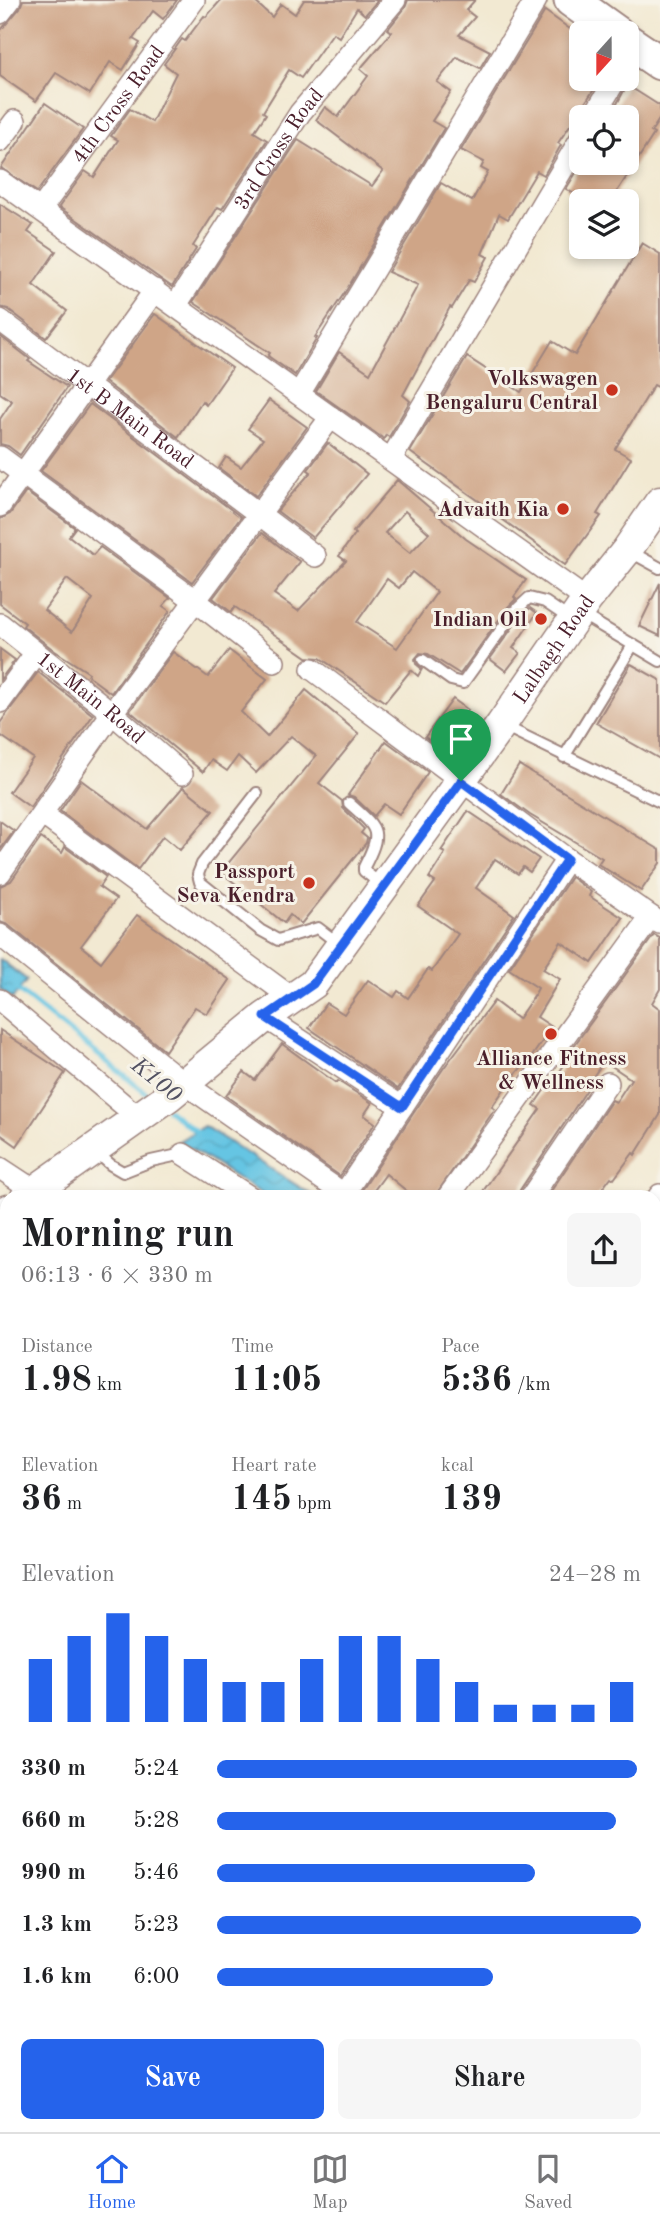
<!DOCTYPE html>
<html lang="en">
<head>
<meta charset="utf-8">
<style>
	:root { --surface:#fff; --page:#f6f6f6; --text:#202124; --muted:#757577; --line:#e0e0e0; --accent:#2563eb }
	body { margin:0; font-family:"Old Standard TT",serif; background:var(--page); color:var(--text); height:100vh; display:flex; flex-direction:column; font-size:26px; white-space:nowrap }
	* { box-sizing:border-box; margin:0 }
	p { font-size:23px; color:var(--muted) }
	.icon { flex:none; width:38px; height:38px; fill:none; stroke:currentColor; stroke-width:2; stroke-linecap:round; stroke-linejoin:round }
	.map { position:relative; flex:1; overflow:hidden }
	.sheet { position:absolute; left:0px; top:1190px; width:662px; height:943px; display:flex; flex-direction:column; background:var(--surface); border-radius:21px 21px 0 0; box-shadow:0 4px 10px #0003 }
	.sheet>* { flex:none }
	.needle { width:46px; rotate:201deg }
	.fabs { position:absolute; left:569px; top:21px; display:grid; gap:14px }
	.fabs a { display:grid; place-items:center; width:70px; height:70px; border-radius:10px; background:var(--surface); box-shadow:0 4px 10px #0003; font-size:35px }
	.pin { position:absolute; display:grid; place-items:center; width:60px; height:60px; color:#fff; margin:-72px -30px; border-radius:50% 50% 50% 0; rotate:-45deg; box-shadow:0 0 7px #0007 }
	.pin .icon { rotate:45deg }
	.round { display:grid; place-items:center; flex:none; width:74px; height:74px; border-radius:10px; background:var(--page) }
	.head { display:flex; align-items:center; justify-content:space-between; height:119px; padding:0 21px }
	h1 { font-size:38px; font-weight:600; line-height:52px }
	.stats { display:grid; grid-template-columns:repeat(3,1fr); gap:10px; height:119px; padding:7px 21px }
	.stats div { display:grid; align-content:center }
	.stats b { font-size:35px; font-weight:600 }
	.stats small { font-size:19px; font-weight:400 }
	.stats p { font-size:19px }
	.chart { height:196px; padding:14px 21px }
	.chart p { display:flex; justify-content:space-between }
	.chart svg { width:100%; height:126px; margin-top:7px; stroke:var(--accent); stroke-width:6 }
	.cta { display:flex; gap:14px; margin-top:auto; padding:14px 21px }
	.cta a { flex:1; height:80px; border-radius:10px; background:var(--accent); color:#fff; font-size:28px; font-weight:600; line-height:80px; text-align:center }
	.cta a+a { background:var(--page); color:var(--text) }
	ul { padding:0 21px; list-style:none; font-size:23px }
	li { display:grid; grid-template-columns:112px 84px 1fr; align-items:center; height:52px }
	li i { height:18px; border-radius:9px; background:var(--accent) }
	.menu { display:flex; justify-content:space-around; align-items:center; height:98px; border-top:2px solid var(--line); background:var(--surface); font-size:19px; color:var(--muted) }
	.menu a { display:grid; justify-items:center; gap:4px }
	.menu .on { color:var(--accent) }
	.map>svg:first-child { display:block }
	.green { fill:#97de99; stroke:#707e62; stroke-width:2 }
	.water { fill:url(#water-waves); stroke:#587287; stroke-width:2 }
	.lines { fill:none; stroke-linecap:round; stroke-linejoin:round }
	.stream { stroke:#65c5e3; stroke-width:5 }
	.building { fill:#cfa587; fill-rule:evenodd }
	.service-casing { stroke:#9e847e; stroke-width:14 }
	.minor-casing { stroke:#9e847e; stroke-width:24 }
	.secondary-casing { stroke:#9e847e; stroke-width:33 }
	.primary-casing { stroke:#9e847e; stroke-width:37 }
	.service { stroke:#fff; stroke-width:10 }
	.minor { stroke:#fff; stroke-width:21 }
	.secondary { stroke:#fff; stroke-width:30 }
	.primary { stroke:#fff; stroke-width:33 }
	.route-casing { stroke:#fff; stroke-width:14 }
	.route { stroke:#2563eb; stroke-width:9 }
	.poi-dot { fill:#c8321e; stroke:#f7f3e8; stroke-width:2.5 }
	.labels { text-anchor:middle; stroke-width:6; stroke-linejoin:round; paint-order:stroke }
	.street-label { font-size:21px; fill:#4a1f2b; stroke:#f7f3e8 }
	.poi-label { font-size:21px; font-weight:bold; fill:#4a1f2b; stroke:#f7f3e8; text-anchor:end }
	.water-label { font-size:23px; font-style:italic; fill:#525162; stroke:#f7f3e8 }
</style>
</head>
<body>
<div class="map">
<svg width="660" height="2132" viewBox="0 0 660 2132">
	<defs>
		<pattern id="water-waves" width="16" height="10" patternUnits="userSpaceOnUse" patternTransform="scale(1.75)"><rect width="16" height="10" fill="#65c5e3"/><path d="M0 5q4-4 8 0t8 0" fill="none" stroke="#59a9c3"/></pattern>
	</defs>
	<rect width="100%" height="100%" fill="#f7f3e8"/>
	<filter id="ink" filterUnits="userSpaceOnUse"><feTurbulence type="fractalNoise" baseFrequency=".0143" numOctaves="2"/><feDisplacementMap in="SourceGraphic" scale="14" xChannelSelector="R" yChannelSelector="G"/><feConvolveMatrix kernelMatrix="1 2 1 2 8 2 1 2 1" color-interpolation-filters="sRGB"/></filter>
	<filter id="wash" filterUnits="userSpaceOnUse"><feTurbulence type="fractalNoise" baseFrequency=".00686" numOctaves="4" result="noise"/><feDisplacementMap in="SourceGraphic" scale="28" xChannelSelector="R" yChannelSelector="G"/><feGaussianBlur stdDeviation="1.57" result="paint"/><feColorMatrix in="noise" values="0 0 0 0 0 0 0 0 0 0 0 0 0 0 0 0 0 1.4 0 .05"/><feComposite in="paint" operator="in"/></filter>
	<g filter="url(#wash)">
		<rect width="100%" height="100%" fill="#f2e9d2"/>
		<g class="green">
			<polygon points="660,1658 660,1712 655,1707 654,1663"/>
			<polygon points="484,2126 542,2126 536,2132 482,2132"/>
		</g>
		<g class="water">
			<polygon points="0,959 27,980 12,999 0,989"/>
			<polygon points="204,1126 315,1197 267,1197 179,1141"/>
		</g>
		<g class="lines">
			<g class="stream">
				<polyline points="15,988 152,1098"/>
				<polyline points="168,1110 199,1134"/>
			</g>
		</g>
		<g id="blocks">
			<g class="building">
				<polygon points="23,0 177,0 163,19 153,11 133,39 140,43 123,70 110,62 90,94 56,73 36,101 0,76 0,31 20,8"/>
				<polygon points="221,0 253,0 272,17 281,4 295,14 304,0 378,0 365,15 357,8 339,37 333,33 301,78 289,70 263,112 266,114 254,132 267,140 222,209 218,207 193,246 196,249 172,287 59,207 85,171 94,177 118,140 111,136 130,109 152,122 176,73 164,64 182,39 185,41 204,16 206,17"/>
				<polygon points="408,0 475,0 466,10 475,17 459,35 490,51 480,68 457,57 437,82 451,92 432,121 444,128 347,289 315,337 317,338 295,375 268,356 270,353 193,302 298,140 372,186 383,171 316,120 325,107 338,117 368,76 360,69 392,32 388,29 405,8"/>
				<polygon points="545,11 581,37 581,79 601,79 558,143 561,145 544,175 537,171 508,219 499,214 482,254 488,257 474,282 469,280 452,308 450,307 403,395 410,401 389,437 386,435 384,439 316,391 339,352 370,373 418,285 388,272 441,183 472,201 488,172 481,168 484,162 461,150"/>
				<polygon points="627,85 660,106 660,118 651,132 654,134 611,201 587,201 566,189 582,163 626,163 626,117 610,117"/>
				<polygon points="45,103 83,129 37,192 1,168"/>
				<polygon points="0,204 33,225 28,232 56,251 33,285 67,311 46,338 8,309 0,307"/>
				<polygon points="642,243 660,254 660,388 654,385 615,449 631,458 597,514 601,516 565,565 499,517 500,516 410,452 467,357 521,392 552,341 575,355"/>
				<polygon points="155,314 232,368 206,405 202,401 178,437 105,382"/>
				<polygon points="0,336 30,359 28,361 67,387 20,455 8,446 0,444 0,419 12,401 0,393"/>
				<polygon points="269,400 307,427 256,496 219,468 226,457 241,467 263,439 248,429"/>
				<polygon points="90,404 241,517 192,582 41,471"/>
				<polygon points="328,443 367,474 313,538 277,511 311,472 308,470"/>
				<path d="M397,480L466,539L526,580L514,597L516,599L508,607L460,674L428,654L420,653L415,659L416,664L422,669L418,676L411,670L385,702L320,658L307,657L235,607L231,612L213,598L262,533L300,562L274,594L298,611L346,561L339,556L355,534L353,532ZM405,511L429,533L410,553L385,533ZM412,572L437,592L397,648L357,622L387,579L399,588Z"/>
				<path d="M26,492L75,528L69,536L93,555L100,547L170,598L163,606L170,611L111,693L88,676L89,673L55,651L23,626L25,623L0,604V519L10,514ZM67,579L93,599L72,632L44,610Z"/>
				<polygon points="660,583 660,636 639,626"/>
				<polygon points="530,608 537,613 513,648 520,653 506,671 490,659 520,617"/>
				<polygon points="0,649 15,660 0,680"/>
				<polygon points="229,650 267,679 241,712 267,737 306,690 359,734 319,783 342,801 343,808 364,829 361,833 367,838 366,843 301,924 290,915 284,923 221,872 316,756 291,736 256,773 238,756 227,771 211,760 203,772 130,711 173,652 208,677"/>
				<polygon points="631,664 660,680 660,759 596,723"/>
				<polygon points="38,672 93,715 30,807 9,792 33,758 0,735 0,723"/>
				<polygon points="453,699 468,710 463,717 478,727 455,759 425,737"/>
				<polygon points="386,741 428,772 399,814 384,804 374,816 354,797 348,795"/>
				<polygon points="519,765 660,850 660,863 641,891 598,864 602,858 530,815 501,794"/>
				<polygon points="81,780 147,829 183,787 213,811 180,850 163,836 138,869 60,811"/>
				<polygon points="468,811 539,859 530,872 523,867 518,874 495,859 476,888 514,915 398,1089 309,1028 326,1003 344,1014 368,980 394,997 398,991 408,998 428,969 432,971 458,934 418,906 435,882 429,878 445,853 441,851"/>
				<polygon points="0,821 14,831 0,850"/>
				<polygon points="41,838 62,853 65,847 106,877 99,887 116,899 81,946 101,962 137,915 230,980 207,1014 195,1007 165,1051 8,925 0,922 0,886 11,881"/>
				<polygon points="571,877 591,892 589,896 623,918 592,963 561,942 543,969 560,979 537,1017 552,1027 526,1065 524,1064 509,1082 492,1107 495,1109 486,1122 434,1197 414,1197 386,1174 369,1197 365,1197 360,1193 443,1069 494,1001 518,1019 535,994 538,988 509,969"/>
				<polygon points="654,935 660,938 660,989 652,1003 660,1009 660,1115 635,1155 633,1153 614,1179 611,1177 596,1197 547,1197 612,1100 616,1102 631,1079 604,1061 588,1084 590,1085 520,1190 518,1197 479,1197 540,1109 534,1105 547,1086 549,1088 566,1062 563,1061"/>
				<polygon points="0,1030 65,1073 17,1146 0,1134"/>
				<polygon points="282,1044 336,1083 338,1081 372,1103 364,1115 375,1123 340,1176 226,1096 244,1072 255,1080"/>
			</g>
		</g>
	</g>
	<g filter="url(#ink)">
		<use href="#blocks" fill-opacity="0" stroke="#9e847e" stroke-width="2"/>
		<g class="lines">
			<defs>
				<g id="service">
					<polyline points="629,551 660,568"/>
					<polyline points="581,614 660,661"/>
					<polyline points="423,660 451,680 463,683 514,612 529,598 545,602 570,619"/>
					<polyline points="504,726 660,802"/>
					<polyline points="564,757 633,645"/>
					<polyline points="257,793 202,864 198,874 200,882 260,930 278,940 318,928 339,944"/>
					<path d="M349,803C378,829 383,830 364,867V871L382,885"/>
					<polyline points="95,1151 111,1165 123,1172 151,1161 183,1154"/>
					<polyline points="0,1415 7,1419"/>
					<polyline points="654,1717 660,1721"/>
					<polyline points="654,1742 660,1737"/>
					<polyline points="654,1772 660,1778"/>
					<polyline points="654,1821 660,1827"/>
					<polyline points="658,1859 660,1856"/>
					<polyline points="660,1875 660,1884"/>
					<polyline points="410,2126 415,2132"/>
					<polyline points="188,2132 189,2126"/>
				</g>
				<g id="minor">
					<polyline points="0,13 10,0"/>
					<polyline points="593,117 616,79"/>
					<polyline points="0,141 15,121"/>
					<polyline points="0,181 587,600"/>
					<path id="s1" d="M41,209L194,0"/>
					<path id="s2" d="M176,305L300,113L395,0"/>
					<path id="s3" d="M0,320L315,556"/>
					<polyline points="299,394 536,0"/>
					<polyline points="0,457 197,602 274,662"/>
					<polyline points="391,459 581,138"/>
					<polyline points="0,506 155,290"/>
					<path id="s4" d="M0,624L112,713L182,774"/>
					<polyline points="312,669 567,859 660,923"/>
					<polyline points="0,702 35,654"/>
					<polyline points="42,814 292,998"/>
					<polyline points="0,873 112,713 331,417"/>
					<polyline points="0,935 184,1083 348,1197"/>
					<polyline points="0,1000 139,1118"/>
					<polyline points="265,1017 402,1107"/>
					<polyline points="183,1154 250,1197"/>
					<polyline points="0,1168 35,1191"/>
					<polyline points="344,1194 567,859"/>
					<polyline points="448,1197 651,917"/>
					<polyline points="531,1197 608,1083"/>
					<polyline points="654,1203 660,1195"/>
					<polyline points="654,1375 660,1367"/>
					<polyline points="0,1378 7,1382"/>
					<polyline points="654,1442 660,1448"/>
					<polyline points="654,1505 660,1511"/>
					<polyline points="0,1509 7,1499"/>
					<polyline points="0,2084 7,2085"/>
					<polyline points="84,2126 87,2132"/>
				</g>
				<g id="secondary">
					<path id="s5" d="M26,1197L169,1096L265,1017L313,984L501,725L587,600L627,550L660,502"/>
					<polyline points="0,1214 7,1210"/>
					<polyline points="0,1708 7,1712"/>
				</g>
				<g id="primary">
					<polyline points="571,0 617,33"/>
					<polyline points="626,40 660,63"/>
					<polyline points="654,2071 660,2067"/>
					<polyline points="583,2132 590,2126"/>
				</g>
			</defs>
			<use href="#service" class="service-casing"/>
			<use href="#minor" class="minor-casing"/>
			<use href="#secondary" class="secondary-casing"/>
			<use href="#primary" class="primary-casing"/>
			<use href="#service" class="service"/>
			<use href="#minor" class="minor"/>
			<use href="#secondary" class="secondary"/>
			<use href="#primary" class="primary"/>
		</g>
	</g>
	<g class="lines" filter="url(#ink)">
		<defs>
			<polygon id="route" points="461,781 567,859 402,1107 265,1017 313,984"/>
		</defs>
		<use href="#route" class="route-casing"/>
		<use href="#route" class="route"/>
	</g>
	<g class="poi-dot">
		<circle cx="612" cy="390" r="7"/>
		<circle cx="563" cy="509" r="7"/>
		<circle cx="541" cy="619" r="7"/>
		<circle cx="309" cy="883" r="7"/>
		<circle cx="551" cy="1034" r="7"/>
	</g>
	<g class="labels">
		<g class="street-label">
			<text dy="7" stroke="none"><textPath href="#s1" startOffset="130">4th Cross Road</textPath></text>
			<text dy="7" stroke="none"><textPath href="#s2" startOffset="187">3rd Cross Road</textPath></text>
			<text dy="7" stroke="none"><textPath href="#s3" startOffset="163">1st B Main Road</textPath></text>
			<text dy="7" stroke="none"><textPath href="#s5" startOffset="770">Lalbagh Road</textPath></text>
			<text dy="7" stroke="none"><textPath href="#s4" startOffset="117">1st Main Road</textPath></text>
		</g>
		<g class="poi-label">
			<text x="598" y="385">Volkswagen<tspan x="598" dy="24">Bengaluru Central</tspan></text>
			<text x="549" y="516">Advaith Kia</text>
			<text x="527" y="626">Indian Oil</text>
			<text x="295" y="878">Passport<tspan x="295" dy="24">Seva Kendra</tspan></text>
			<text x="551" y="1065" text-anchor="middle">Alliance Fitness<tspan x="551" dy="24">&amp; Wellness</tspan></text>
		</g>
		<g class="water-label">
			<text transform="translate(157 1079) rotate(39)" y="8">K100</text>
		</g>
	</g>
</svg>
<div class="fabs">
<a><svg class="needle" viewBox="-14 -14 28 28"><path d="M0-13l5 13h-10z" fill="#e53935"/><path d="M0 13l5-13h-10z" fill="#757577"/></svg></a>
<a><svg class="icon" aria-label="locate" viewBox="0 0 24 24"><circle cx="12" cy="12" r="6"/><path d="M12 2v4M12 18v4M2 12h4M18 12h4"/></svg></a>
<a><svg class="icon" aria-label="layers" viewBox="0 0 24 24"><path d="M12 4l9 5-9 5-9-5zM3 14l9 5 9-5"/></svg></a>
</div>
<div class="pin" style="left:461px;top:781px;background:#1e9e55"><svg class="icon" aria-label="arrive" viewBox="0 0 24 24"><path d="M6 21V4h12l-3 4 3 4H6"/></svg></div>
<section class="sheet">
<div class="head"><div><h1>Morning run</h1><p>06:13 · 6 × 330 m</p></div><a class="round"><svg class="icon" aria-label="share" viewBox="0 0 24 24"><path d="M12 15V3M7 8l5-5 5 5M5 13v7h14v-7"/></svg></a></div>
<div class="stats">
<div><p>Distance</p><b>1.98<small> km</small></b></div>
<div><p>Time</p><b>11:05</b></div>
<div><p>Pace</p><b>5:36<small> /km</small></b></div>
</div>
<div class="stats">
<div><p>Elevation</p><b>36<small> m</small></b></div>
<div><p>Heart rate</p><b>145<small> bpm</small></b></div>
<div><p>kcal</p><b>139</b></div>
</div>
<div class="chart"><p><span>Elevation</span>24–28 m</p>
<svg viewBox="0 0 160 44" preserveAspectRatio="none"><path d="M5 44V22M15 44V14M25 44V6M35 44V14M45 44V22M55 44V30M65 44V30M75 44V22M85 44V14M95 44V14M105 44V22M115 44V30M125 44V38M135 44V38M145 44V38M155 44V30"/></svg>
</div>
<ul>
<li><b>330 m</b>5:24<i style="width:99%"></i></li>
<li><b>660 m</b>5:28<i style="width:94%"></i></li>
<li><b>990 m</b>5:46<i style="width:75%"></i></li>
<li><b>1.3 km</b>5:23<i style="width:100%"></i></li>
<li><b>1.6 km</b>6:00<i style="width:65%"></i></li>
</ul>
<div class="cta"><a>Save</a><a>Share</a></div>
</section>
</div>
<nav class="menu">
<a class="on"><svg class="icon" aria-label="home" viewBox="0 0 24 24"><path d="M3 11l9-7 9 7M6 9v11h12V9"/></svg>Home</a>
<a><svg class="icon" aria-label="map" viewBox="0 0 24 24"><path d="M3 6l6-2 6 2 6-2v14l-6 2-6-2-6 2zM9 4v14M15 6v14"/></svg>Map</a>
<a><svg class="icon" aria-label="saved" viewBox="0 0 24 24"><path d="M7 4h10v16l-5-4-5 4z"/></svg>Saved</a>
</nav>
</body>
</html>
